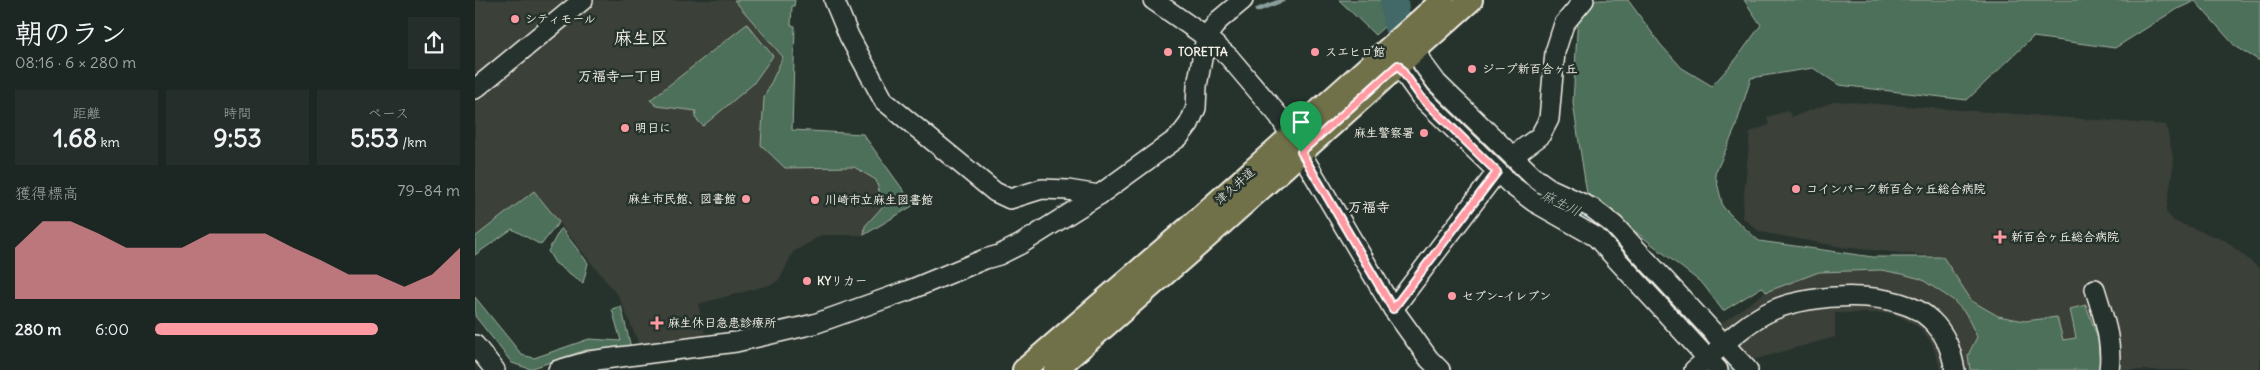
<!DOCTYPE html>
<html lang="ja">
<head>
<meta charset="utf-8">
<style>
	:root { --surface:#1c2622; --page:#252e2a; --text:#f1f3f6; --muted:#a0a5a5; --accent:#ff9aa2 }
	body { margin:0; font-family:Delius,"Klee One",sans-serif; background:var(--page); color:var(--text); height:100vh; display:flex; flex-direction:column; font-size:19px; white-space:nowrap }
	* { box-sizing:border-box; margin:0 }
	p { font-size:16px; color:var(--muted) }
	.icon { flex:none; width:28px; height:28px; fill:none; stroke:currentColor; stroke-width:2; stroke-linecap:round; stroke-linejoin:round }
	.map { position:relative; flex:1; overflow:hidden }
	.details { display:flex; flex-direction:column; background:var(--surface); width:475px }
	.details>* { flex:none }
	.pin { position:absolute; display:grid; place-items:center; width:42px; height:42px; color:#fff; margin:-51px -21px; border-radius:50% 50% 50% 0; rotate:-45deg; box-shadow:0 0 5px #0007 }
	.pin .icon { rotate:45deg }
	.round { display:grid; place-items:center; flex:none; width:52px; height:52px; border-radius:0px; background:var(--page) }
	.head { display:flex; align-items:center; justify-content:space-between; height:85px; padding:0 15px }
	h1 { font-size:28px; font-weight:800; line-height:38px }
	.stats { display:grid; grid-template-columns:repeat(3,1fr); gap:8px; height:85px; padding:5px 15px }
	.stats div { display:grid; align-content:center; border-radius:0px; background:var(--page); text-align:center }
	.stats b { font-size:25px; font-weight:800 }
	.stats small { font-size:14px; font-weight:400 }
	.stats p { font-size:14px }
	.chart { height:140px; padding:10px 15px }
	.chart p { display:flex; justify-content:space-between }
	.chart svg { width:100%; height:90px; margin-top:5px; fill:var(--accent); opacity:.7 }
	ul { padding:0 15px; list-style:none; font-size:16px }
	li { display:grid; grid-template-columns:80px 60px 1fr; align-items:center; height:38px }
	li i { height:12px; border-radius:6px; background:var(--accent) }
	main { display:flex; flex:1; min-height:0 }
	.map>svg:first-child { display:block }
	.built { fill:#3b4039 }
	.green { fill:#4e6f5a; stroke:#a1b0a1 }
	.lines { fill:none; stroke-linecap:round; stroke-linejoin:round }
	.stream { stroke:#8a9e9b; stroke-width:4.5 }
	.river { stroke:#436768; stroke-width:28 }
	.minor-casing { stroke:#f4f1e8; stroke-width:22 }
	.major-casing { stroke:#f4f1e8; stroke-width:26 }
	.minor { stroke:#26332d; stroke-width:19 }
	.major { stroke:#70704a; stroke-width:22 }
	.route-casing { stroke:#fff; stroke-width:10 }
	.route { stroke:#ff9aa2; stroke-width:6 }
	.poi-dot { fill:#ff9aa2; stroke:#26332d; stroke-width:2 }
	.labels { text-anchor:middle; stroke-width:5; stroke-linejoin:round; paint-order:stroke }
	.poi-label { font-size:12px; font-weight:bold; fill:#f4f1e8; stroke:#26332d; text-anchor:start }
	.street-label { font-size:12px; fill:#f4f1e8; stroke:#26332d }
	.neighbourhood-label { font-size:14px; font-weight:bold; fill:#f4f1e8; stroke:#26332d }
	.water-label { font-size:14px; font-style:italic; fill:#adbab5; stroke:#26332d }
	.district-label { font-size:18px; font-weight:bold; fill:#f4f1e8; stroke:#26332d }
</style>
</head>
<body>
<main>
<section class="details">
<div class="head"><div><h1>朝のラン</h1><p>08:16 · 6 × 280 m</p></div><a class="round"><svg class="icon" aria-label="share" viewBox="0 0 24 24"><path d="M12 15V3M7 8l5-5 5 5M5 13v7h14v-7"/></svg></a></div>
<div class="stats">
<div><p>距離</p><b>1.68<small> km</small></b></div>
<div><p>時間</p><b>9:53</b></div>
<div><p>ペース</p><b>5:53<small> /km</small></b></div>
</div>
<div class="chart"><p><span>獲得標高</span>79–84 m</p>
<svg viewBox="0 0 160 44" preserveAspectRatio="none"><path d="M0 44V19L10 6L20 6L30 12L40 19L50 19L60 19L70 12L80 12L90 12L100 19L110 25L120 32L130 32L140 38L150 32L160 19V44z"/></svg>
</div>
<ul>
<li><b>280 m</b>6:00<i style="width:73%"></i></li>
</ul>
</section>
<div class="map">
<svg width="1785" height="370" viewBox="0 0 1785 370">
	<rect width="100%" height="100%" fill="#26332d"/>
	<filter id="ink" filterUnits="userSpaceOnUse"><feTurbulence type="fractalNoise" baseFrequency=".02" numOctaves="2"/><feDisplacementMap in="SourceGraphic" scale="10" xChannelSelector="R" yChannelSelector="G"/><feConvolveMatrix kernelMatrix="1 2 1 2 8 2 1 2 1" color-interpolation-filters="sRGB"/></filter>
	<g filter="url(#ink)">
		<g class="built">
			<polygon points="0,0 259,0 308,57 289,98 310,168 379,167 401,180 408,206 390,226 389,235 347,235 318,252 305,279 298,284 223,304 231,338 167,351 144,297 59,192 0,237"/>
			<polygon points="1361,101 1691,125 1699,162 1691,212 1699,221 1751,241 1785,269 1785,370 1623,370 1625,366 1602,338 1588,341 1582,317 1550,321 1523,316 1497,301 1468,257 1367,247 1285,232 1267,217 1275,132 1294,125 1292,117 1313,111 1317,117"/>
			<polygon points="1406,270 1446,279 1478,300 1491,314 1502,338 1493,355 1495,370 1466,370 1457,343 1445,328 1426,317 1413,313 1360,313 1360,337 1274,361 1267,356 1265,347 1245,324 1291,292 1316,281 1344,272"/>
		</g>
		<g class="green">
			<polygon points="259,0 320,0 319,6 317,6 316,25 320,26 317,130 388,134 439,205 389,235 390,226 408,206 401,180 379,167 310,168 286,145 289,98 308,57"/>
			<polygon points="864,0 908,0 910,26 900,35"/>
			<polygon points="1118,0 1153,0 1186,45 1207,68 1237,86 1262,58 1286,25 1269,0 1785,0 1785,61 1760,46 1720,1 1700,10 1640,48 1558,37 1492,100 1364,85 1338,68 1276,78 1260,129 1240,174 1248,207 1262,221 1284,241 1398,257 1468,257 1497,301 1523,316 1550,321 1582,317 1588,340 1601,338 1595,309 1611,305 1623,339 1625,366 1623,370 1495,370 1493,355 1502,337 1491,314 1478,300 1446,279 1427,274 1406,270 1344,272 1291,292 1287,287 1248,311 1228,284 1112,194 1098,103 1103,15"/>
			<polygon points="272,24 298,56 278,84 228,126 220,118 221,111 182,106 175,100"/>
			<polygon points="59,191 84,222 66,245 37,229 0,255 0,237"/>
			<polygon points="86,228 113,263 108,283 80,263 73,251"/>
			<polygon points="0,297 47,355 59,358 114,339 146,341 137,309 146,306 156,348 148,351 111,350 55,369 37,363 0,316"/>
		</g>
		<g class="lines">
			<polyline class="stream" points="782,10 808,0"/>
			<g class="river">
				<path d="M919,0C920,20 926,43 936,60"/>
				<polyline points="980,112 1045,179 1067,195 1107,212 1135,234 1258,370"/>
			</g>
			<defs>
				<g id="minor">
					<polyline points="359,0 374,36 409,101 520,192 535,199 567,189 593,190 624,195"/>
					<polyline points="678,0 731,37 754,57 804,116 918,309 954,359 965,370"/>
					<polyline points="942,48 948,64 962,83 1060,178 1074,188 1117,208 1139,225 1273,370"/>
					<polyline points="923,65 946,97 1035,184 1059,202 1121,237 1243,370"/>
					<polyline points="0,89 108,0"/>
					<polyline points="1038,156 1065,136 1074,119 1080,52 1089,24 1109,0"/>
					<path d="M1620,289C1628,316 1638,341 1634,370"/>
					<polyline points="918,309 1022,172"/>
					<polyline points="0,345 20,370"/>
					<polyline points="83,370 114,361 261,342 339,324 432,291 510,259 524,255 546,244 624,195 704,137 714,124 721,108 722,86 731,37 744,20 768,0"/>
					<path d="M1219,370C1244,350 1268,323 1298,310C1336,293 1425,288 1456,320C1471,334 1476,350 1480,370"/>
				</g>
				<g id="major">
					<polyline points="549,370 712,229 968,0"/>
					<polyline points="580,370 724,244 996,0"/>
				</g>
			</defs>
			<use href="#minor" class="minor-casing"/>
			<use href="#major" class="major-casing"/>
			<use href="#minor" class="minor"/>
			<use href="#major" class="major"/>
		</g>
	</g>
	<g class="lines" filter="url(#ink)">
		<defs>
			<polygon id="route" points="923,65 946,97 1022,172 918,309 826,152"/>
		</defs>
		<use href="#route" class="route-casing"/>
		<use href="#route" class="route"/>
	</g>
	<g class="poi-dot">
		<circle cx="40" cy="19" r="5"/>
		<circle cx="693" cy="52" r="5"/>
		<circle cx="840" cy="52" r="5"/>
		<circle cx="997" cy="69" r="5"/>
		<circle cx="150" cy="128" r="5"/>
		<circle cx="949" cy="133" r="5"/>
		<circle cx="1321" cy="189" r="5"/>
		<circle cx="271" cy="199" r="5"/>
		<circle cx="340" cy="200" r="5"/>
		<path d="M1522.5 229.5h5v5h5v5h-5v5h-5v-5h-5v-5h5z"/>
		<circle cx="332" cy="281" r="5"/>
		<circle cx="977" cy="296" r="5"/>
		<path d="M179.5 315.5h5v5h5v5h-5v5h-5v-5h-5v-5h5z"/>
	</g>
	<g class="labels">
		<g class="poi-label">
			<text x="50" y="23">シティモール</text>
			<text x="703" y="56">TORETTA</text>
			<text x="850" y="56">スエヒロ館</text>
			<text x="1007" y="73">ジープ新百合ヶ丘</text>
			<text x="160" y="132">明日に</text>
			<text x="939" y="137" text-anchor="end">麻生警察署</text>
			<text x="1331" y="193">コインパーク新百合ヶ丘総合病院</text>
			<text x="261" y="203" text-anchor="end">麻生市民館、図書館</text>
			<text x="350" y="204">川崎市立麻生図書館</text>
			<text x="1536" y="241">新百合ヶ丘総合病院</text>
			<text x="342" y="285">KYリカー</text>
			<text x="987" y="300">セブン-イレブン</text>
			<text x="193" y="327">麻生休日急患診療所</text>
		</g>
		<g class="street-label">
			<text transform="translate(760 186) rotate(-42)" y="4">津久井道</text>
		</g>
		<g class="neighbourhood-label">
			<text x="145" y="81">万福寺一丁目</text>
			<text x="894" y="212">万福寺</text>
		</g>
		<g class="water-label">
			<text transform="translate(1086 203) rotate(26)" y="5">麻生川</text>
		</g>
		<g class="district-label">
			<text x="166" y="44">麻生区</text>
		</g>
	</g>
</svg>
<div class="pin" style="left:826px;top:152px;background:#1e9e55"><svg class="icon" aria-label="arrive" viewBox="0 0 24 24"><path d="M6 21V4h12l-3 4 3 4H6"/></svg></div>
</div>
</main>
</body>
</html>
